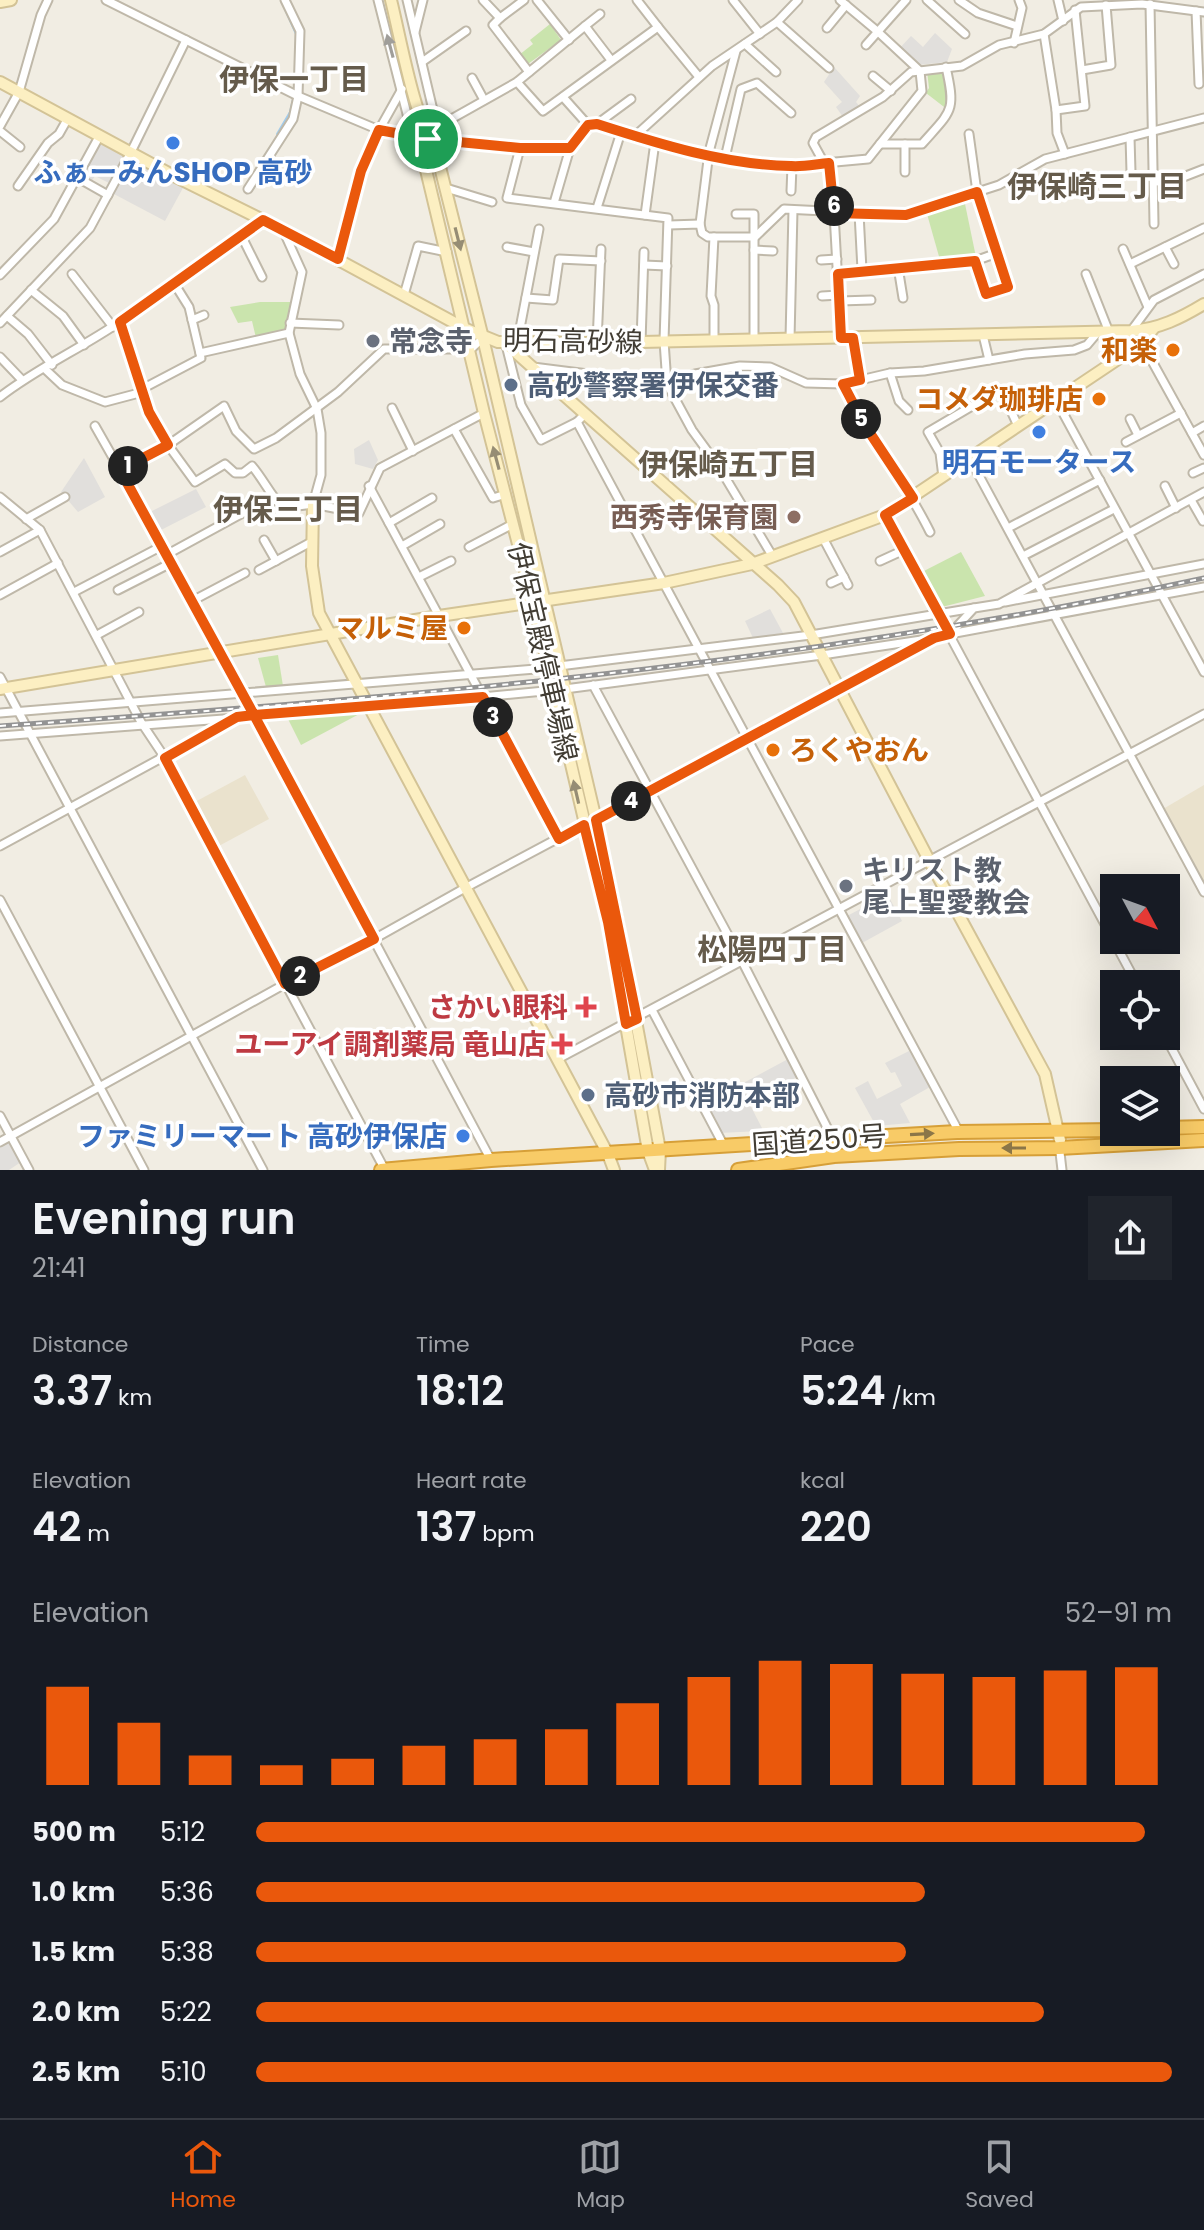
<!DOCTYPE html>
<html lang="en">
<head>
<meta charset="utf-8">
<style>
	:root { --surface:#171b24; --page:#20242c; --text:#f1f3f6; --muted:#9ea1a6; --line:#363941; --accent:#ea580c }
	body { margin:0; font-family:Poppins,"Noto Sans JP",sans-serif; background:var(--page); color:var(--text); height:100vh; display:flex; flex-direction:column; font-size:30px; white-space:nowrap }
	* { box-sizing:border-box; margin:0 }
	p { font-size:26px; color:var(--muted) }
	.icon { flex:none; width:44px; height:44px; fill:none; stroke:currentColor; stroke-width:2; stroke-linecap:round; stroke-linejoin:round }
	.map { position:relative; height:1170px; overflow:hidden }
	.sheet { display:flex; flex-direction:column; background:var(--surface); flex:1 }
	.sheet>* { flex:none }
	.needle { width:52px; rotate:131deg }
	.tools { position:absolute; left:1100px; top:874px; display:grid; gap:16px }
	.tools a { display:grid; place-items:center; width:80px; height:80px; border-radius:0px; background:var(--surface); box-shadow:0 8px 32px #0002; font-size:40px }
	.pin { position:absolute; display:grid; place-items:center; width:68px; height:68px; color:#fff; margin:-34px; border:4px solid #fff; border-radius:50%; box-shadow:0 2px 8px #0007 }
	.km { position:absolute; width:40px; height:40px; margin:-20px; border-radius:50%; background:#222; color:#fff; font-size:22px; line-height:40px; text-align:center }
	.round { display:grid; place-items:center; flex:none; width:84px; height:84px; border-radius:0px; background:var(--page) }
	.overview { display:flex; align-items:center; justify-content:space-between; height:136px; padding:0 32px }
	h1 { font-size:44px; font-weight:600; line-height:60px }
	.stats { display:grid; grid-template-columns:repeat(3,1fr); gap:12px; height:136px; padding:8px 32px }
	.stats div { display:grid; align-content:center }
	.stats b { font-size:40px; font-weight:600 }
	.stats small { font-size:22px; font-weight:400 }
	.stats p { font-size:22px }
	.chart { height:224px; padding:16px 32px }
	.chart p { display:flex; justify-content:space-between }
	.chart svg { width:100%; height:144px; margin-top:8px; stroke:var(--accent); stroke-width:6 }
	ul { padding:0 32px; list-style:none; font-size:26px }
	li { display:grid; grid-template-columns:128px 96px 1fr; align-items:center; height:60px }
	li i { height:20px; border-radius:10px; background:var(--accent) }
	.menu { display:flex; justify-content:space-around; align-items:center; height:112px; border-top:2px solid var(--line); background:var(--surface); font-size:22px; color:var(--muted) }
	.menu a { display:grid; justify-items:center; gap:4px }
	.menu .selected { color:var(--accent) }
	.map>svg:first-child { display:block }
	.education { fill:#eae2cd }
	.green { fill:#cae4ad }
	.parking { fill:#e1dfdc }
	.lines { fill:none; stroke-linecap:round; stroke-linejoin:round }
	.stream { stroke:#a1cced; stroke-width:2 }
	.street-casing { stroke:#bfb8a9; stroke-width:11 }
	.secondary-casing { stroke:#d3c396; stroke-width:14 }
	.highway-casing { stroke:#d69f38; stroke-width:16 }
	.street { stroke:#fff; stroke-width:7 }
	.secondary { stroke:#fcefc2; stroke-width:10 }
	.highway { stroke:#f8cb67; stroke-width:12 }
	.rail-casing { stroke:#939393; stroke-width:5 }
	.rail { stroke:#fff; stroke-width:2; stroke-dasharray:6; stroke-linecap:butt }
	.oneway { fill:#a09e9a }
	.oneway2 { fill:#968d74 }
	.oneway3 { fill:#8b7648 }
	.route-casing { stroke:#fff; stroke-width:16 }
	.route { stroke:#ea580c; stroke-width:10 }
	.shop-dot { fill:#3f7fe0; stroke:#fff; stroke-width:3 }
	.worship-dot { fill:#6b7280; stroke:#fff; stroke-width:3 }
	.food-dot { fill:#e8710a; stroke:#fff; stroke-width:3 }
	.service-dot { fill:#5c6f8a; stroke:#fff; stroke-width:3 }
	.education-dot { fill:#8d6e63; stroke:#fff; stroke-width:3 }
	.health-dot { fill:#e0444e; stroke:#fff; stroke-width:3 }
	.labels { text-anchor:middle; stroke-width:7; stroke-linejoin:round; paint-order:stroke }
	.shop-label { font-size:28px; font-weight:bold; fill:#366cbe; stroke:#fff }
	.worship-label { font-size:28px; font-weight:bold; fill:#5b616d; stroke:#fff; text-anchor:start }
	.street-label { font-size:28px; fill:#423d34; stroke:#fff }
	.food-label { font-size:28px; font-weight:bold; fill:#c56008; stroke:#fff; text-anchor:end }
	.service-label { font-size:28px; font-weight:bold; fill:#4e5e75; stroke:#fff; text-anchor:start }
	.education-label { font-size:28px; font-weight:bold; fill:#785e54; stroke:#fff; text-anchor:end }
	.health-label { font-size:28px; font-weight:bold; fill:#be3a42; stroke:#fff; text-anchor:end }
	.neighbourhood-label { font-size:30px; font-weight:bold; fill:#655b4b; stroke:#fff }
</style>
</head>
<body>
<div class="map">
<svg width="1204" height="1170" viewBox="0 0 1204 1170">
	<rect width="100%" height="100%" fill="#f1ede3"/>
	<g class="education">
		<polygon points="245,775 269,819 217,847 193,803"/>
		<polygon points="1204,785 1204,886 1163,809"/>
	</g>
	<g class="green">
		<polygon points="550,24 561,40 528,64 519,55 533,44 530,40"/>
		<polygon points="944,70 951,90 948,110 926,93 929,88 927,71"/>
		<polygon points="965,204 976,257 940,260 927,214"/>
		<polygon points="260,302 292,302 287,330 256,338 252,321 238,323 230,307"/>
		<polygon points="961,552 985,596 938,608 920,573"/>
		<polygon points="278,655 283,686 266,687 258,658"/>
		<polygon points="362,709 363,712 301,745 287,717"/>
	</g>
	<g class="parking">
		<polygon points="935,33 952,49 947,62 918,65 899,49 911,36 923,47"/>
		<polygon points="834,67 860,96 856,102 860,107 843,117 836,107 842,102 824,82"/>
		<polygon points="104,144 126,155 111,184 95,176 91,182 81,177 97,146"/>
		<polygon points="131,158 184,186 165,221 112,193"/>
		<polygon points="369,440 378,460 373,469 355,464 354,449"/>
		<polygon points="84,458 105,497 78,512 61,492"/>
		<polygon points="196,489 206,507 159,531 150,512"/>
		<polygon points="770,609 783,633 753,638 745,621"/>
		<polygon points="885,890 902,921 862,943 847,916 881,898 879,893"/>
		<polygon points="909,1051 930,1087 900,1104 910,1123 876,1126 855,1088 868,1081 877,1099 902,1086 895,1072 891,1073 885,1063"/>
		<polygon points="790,1058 799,1076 749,1103 762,1128 761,1131 719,1133 704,1104"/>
		<polygon points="9,1140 21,1162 9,1170 0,1170 0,1145"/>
	</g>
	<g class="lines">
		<g class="stream">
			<polyline points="281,0 296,34 296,61"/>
			<polyline points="277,134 290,112 294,95"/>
		</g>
		<defs>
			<g id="street">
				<polyline points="106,0 298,96 379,130 457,142 520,148 570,148 588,125 597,124 655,142 725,158 792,166 868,159 922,91 920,71 877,31 840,0"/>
				<polyline points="378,0 409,122 426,137"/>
				<polyline points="407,0 437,127"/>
				<polyline points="483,0 500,18 524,0"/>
				<polyline points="537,0 569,40"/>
				<polyline points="637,0 658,27"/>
				<polyline points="733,0 760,34"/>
				<polyline points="927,0 965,34"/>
				<polyline points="959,0 978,13 1017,26"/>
				<polyline points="1058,0 1063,21"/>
				<polyline points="1150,4 1154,224"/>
				<polyline points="1196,11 1199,84"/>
				<polyline points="500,18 493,25 529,72"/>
				<polyline points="777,22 829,68"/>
				<polyline points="585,26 600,14"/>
				<polyline points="827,28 846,5"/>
				<polyline points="415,32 423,0"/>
				<polyline points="1044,34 1056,110 1057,133 1065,154"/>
				<polyline points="1014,43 1022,8 1019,0"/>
				<polyline points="745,44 776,72"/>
				<polyline points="866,45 906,0"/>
				<polyline points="422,62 466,31"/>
				<polyline points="1082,70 1111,65 1106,5"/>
				<polyline points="873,76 891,91"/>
				<polyline points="472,78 484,100"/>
				<polyline points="517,82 543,111 658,27 699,77"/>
				<polyline points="563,97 588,125"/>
				<polyline points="1056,110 1085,106 1075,10"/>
				<polyline points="597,124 631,99"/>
				<polyline points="0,126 19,92 41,15 48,0"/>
				<polyline points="0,131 20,147"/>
				<polyline points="969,134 977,192 1008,287 986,294 975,261"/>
				<polyline points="636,135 712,66 777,22 798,0"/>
				<polyline points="1130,137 1131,172"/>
				<polyline points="428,139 437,127 517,82 585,26 611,60"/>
				<path d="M880,144H922C952,110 956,112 946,67"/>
				<polyline points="905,144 905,172"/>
				<polyline points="520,148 507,198 668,218 664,341 667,384 692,430 719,467 773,557"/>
				<polyline points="725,158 741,89 757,83 791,113"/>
				<polyline points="824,163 813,143 816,137 883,97 911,72 962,66 999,45 1044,34 1081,7 1142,4 1204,12"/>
				<polyline points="829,163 834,213 841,338"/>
				<polyline points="78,178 108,195"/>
				<polyline points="1155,182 1173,181 1204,169"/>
				<polyline points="18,186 48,143 59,134 68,118"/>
				<polyline points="446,188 492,202"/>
				<polyline points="248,189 293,119 298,96 300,31 285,0"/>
				<polyline points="791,191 792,166"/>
				<polyline points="554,203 570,148"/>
				<polyline points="597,208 621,132"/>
				<polyline points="859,213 862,270"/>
				<polyline points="736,214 754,214 754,339"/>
				<polyline points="645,215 655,142"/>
				<polyline points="700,224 709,152 736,51"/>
				<polyline points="669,225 700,224 702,233 708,237 755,237 784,209 906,215 999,185 1045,159 1204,118"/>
				<polyline points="283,230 302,272 289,333 300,374 317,409 321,433 321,475 313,504"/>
				<polyline points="241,235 262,277"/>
				<polyline points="507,247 534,252"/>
				<polyline points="1165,247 1174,264"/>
				<polyline points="1123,249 1148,307"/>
				<polyline points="754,250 773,251"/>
				<polyline points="338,259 361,171 379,130 402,89"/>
				<polyline points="821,260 837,259"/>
				<polyline points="1130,264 1204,228"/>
				<polyline points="644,265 667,266"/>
				<polyline points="898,267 903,298"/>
				<polyline points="72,274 113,327"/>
				<polyline points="838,274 975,261 997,253"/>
				<polyline points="1086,274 1109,332"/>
				<polyline points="0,275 54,219 100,135"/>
				<polyline points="31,290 63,316 84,345"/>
				<polyline points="404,295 418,246 447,252"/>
				<polyline points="822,296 839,295"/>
				<polyline points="526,298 553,300 559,259 601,261"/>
				<polyline points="840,301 871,300"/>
				<polyline points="7,316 28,334 52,365"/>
				<polyline points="192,320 204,315"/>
				<path d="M120,322L149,412L168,445L195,482L225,464L235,473H243L252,466C264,480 270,495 283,508L313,504L359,513L380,468L484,413"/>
				<polyline points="0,323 90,228 131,152 186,40"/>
				<polyline points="290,323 339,325"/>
				<polyline points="1131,331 1154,300 1204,274"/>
				<polyline points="983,335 989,360"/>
				<polyline points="483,338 471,349 384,349 338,392 276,438 254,449 236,431 224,406 168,445 120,470 253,713 491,1160"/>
				<polyline points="853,338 860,380"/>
				<polyline points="790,339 793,210"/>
				<polyline points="714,340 714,305 711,296 714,237"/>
				<polyline points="641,342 644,252"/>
				<polyline points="597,343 601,249"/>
				<polyline points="1142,343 1204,455"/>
				<polyline points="517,344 539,229"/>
				<polyline points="506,345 521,405 541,440 577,422"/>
				<polyline points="200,353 289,333"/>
				<polyline points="0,357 22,380"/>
				<polyline points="533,367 667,384 695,374 740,366 770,367 806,383 843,384 890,373 924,371 1025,354 1074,350 1087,345 1098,332"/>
				<polyline points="45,369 62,385 105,402 143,392"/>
				<polyline points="890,373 899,401 908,410"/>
				<path d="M843,384C869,436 905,481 930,532"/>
				<polyline points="142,389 201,358 189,307 174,283"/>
				<path d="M0,397C37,368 82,348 121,321C169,289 215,252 263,220"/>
				<polyline points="1056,400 1204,672"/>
				<polyline points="392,408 413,451"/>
				<polyline points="584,415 577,422 959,1132"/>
				<polyline points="1130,419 1138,435"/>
				<polyline points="95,426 120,470"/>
				<polyline points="454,429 493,498 506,494"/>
				<polyline points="1192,433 1204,426"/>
				<polyline points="1126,442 1181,413"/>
				<polyline points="970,459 1204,892"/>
				<polyline points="1193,473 1204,468"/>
				<polyline points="943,477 940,453 928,432 1001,389 1018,426"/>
				<polyline points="369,486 559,839"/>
				<polyline points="1165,486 1176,508"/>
				<polyline points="0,497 40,530 141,722 165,758 385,1170"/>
				<polyline points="1191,500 1203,521"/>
				<polyline points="885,515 1137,984"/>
				<polyline points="26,519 65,497"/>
				<polyline points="389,523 432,498"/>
				<polyline points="1008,528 1100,480"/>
				<polyline points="823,538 848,585"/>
				<polyline points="264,540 276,561"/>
				<polyline points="402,546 440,524"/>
				<polyline points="469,547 513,524"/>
				<polyline points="0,552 40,530"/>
				<polyline points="166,555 272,497"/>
				<polyline points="1023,556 1114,509"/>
				<polyline points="880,561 904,550"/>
				<polyline points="259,570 313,541"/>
				<polyline points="419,577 451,561"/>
				<polyline points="831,583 844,577"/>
				<polyline points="118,590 171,563"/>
				<polyline points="74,592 162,546"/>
				<polyline points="0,595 58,563"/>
				<polyline points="192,601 245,573"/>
				<polyline points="1005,602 1204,564"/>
				<polyline points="950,634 1204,587"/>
				<polyline points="97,635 139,612"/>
				<polyline points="559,666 811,635 974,608"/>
				<polyline points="0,677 263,1170"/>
				<polyline points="593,685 742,961 833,1139"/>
				<polyline points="0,713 548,668"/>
				<polyline points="0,736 368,708 565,689 822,655 928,639"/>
				<polyline points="0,846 233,719"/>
				<polyline points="0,900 144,1170"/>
				<polyline points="652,1010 724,1146"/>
				<polyline points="1165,1036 1204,1109"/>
				<polyline points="558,1059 1204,714"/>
				<polyline points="0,1116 29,1170"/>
				<polyline points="0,1142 285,984 374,939 465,888 934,638 950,634 974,608 999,604 1204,492"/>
				<polyline points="1059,1144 1062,1170"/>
			</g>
			<g id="secondary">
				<path d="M391,0C401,40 414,118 436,151L483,338L596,820L617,919L660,1150L659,1170"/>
				<polyline points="0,2 11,0"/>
				<path d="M0,82L172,175L283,230L466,329L498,342L597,343L1131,331C1159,329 1181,318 1204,304"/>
				<polyline points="428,139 421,149 484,413 533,602 608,922 648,1151 655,1170"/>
				<polyline points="505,343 778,585 794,602 930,862 1045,1074 1060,1140"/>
				<polyline points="313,504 312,566 319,613 608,1154 614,1170"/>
				<polyline points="0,689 439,616 664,583 752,564 885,515 1142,343 1154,328"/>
			</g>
			<g id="highway">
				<polyline points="1166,1128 1204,1127"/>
				<polyline points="381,1170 491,1160 833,1139 957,1132 1114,1130"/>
				<polyline points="738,1170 834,1156 959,1149 1059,1148 1204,1140"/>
			</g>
		</defs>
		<use href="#street" class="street-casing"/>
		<use href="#secondary" class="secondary-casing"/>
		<use href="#highway" class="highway-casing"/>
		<use href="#street" class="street"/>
		<use href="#secondary" class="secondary"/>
		<use href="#highway" class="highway"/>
		<defs>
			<path id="rail" d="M0,726C404,698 808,664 1204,578"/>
		</defs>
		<use href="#rail" class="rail-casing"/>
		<use href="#rail" class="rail"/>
	</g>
	<defs><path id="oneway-solid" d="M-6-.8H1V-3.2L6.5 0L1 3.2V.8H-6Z" transform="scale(2)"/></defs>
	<use class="oneway" href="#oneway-solid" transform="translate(390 46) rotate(-105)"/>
	<g class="oneway2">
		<use href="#oneway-solid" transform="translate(458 239) rotate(76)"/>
		<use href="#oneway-solid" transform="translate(496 458) rotate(-105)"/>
		<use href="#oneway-solid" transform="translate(576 792) rotate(-103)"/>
	</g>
	<g class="oneway3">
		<use href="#oneway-solid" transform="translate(922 1134) rotate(-3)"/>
		<use href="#oneway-solid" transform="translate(1014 1148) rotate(180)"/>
	</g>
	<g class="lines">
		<defs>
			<path id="route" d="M428,139L379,130L361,171L338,259L263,220L120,322L149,412L168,445L120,470L253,713L254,715L374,939L285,984L165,758L237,717L254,715L483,697L559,839L584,825L608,922L626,1024L637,1019L596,820L934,638L950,634L885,515L913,498L864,424L843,384L860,380L853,338H841L838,274L975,261L986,294L1008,287L977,192L906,215L834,213L829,163C816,164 804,167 791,166C726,165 659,144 597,124L588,125L570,148H520L428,139"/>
		</defs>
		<use href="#route" class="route-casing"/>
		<use href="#route" class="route"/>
	</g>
	<g class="shop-dot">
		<circle cx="173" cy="143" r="8"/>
		<circle cx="1039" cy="432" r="8"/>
		<circle cx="463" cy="1136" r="8"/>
	</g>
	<g class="worship-dot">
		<circle cx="373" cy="341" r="8"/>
		<circle cx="846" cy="886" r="8"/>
	</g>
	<g class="food-dot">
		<circle cx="1173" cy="350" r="8"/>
		<circle cx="1099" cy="399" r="8"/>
		<circle cx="464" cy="628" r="8"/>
		<circle cx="773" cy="750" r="8"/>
	</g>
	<g class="service-dot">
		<circle cx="511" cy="385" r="8"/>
		<circle cx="588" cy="1095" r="8"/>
	</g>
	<circle class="education-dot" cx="794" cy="517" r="8"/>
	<g class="health-dot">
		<path d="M582 995h8v8h8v8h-8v8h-8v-8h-8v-8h8z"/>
		<path d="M558 1032h8v8h8v8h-8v8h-8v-8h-8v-8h8z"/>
	</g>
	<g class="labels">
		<g class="shop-label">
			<text x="173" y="182">ふぁーみんSHOP 高砂</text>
			<text x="1039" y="472">明石モータース</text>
			<text x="447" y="1146" text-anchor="end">ファミリーマート 高砂伊保店</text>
		</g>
		<g class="worship-label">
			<text x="389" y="351">常念寺</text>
			<text x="862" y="880">キリスト教<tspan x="862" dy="32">尾上聖愛教会</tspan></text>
		</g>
		<g class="street-label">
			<text transform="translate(573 341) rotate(1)" y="10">明石高砂線</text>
			<text transform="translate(543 652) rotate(77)" y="10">伊保宝殿停車場線</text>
			<text transform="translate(819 1140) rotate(-4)" y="10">国道250号</text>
		</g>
		<g class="food-label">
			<text x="1157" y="360">和楽</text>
			<text x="1083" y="409">コメダ珈琲店</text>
			<text x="448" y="638">マルミ屋</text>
			<text x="789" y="760" text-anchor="start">ろくやおん</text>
		</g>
		<g class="service-label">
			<text x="527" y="395">高砂警察署伊保交番</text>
			<text x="604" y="1105">高砂市消防本部</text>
		</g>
		<g class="education-label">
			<text x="778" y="527">西秀寺保育園</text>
		</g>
		<g class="health-label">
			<text x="568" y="1017">さかい眼科</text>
			<text x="546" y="1054">ユーアイ調剤薬局 竜山店</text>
		</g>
		<g class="neighbourhood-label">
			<text x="294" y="90">伊保一丁目</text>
			<text x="1097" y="197">伊保崎三丁目</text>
			<text x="728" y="475">伊保崎五丁目</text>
			<text x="288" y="520">伊保三丁目</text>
			<text x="772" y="960">松陽四丁目</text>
		</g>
	</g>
</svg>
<div class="tools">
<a><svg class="needle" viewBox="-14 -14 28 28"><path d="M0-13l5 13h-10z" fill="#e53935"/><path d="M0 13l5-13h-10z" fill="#9ea1a6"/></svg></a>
<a><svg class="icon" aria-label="locate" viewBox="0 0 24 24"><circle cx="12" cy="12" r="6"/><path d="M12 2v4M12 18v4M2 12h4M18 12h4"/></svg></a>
<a><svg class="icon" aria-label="layers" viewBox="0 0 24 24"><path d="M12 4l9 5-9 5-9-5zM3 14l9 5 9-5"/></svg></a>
</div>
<div class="pin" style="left:428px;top:139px;background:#1e9e55"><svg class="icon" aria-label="arrive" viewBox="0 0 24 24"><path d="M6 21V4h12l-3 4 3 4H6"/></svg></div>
<b class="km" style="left:128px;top:466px">1</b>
<b class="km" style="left:300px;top:976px">2</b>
<b class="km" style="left:493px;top:717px">3</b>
<b class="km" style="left:631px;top:801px">4</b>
<b class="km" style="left:861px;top:419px">5</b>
<b class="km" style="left:834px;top:206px">6</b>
</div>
<section class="sheet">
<div class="overview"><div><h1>Evening run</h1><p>21:41</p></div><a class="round"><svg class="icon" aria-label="share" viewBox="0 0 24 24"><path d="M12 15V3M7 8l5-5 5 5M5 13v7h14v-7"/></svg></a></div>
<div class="stats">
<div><p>Distance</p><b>3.37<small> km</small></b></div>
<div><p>Time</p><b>18:12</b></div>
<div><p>Pace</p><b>5:24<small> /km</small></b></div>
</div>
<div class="stats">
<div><p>Elevation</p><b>42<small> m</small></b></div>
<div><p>Heart rate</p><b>137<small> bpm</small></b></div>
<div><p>kcal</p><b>220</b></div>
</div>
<div class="chart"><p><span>Elevation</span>52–91 m</p>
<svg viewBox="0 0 160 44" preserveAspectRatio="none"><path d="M5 44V14M15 44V25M25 44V35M35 44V38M45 44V36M55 44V32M65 44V30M75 44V27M85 44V19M95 44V11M105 44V6M115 44V7M125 44V10M135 44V11M145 44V9M155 44V8"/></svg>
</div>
<ul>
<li><b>500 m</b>5:12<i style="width:97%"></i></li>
<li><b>1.0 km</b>5:36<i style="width:73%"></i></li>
<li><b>1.5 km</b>5:38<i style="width:71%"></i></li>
<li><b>2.0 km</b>5:22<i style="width:86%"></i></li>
<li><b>2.5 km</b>5:10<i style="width:100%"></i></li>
</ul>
</section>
<nav class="menu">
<a class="selected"><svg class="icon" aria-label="home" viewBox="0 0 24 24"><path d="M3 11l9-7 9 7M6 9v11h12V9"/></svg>Home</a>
<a><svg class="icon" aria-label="map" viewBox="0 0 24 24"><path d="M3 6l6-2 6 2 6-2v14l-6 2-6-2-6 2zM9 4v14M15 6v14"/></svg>Map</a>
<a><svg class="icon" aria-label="saved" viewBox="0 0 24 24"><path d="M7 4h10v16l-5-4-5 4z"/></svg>Saved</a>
</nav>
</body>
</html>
